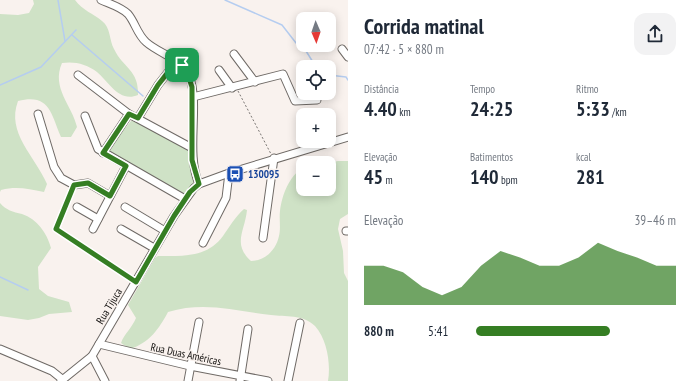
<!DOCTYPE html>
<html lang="pt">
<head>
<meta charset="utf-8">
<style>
	:root { --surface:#fff; --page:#f2f2f3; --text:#1f2937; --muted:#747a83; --accent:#357e23 }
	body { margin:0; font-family:"PT Sans Narrow",sans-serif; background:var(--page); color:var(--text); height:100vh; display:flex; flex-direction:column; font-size:15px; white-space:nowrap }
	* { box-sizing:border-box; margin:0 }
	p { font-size:13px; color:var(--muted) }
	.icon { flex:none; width:22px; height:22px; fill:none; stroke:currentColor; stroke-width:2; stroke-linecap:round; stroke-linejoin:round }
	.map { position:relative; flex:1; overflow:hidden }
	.panel { display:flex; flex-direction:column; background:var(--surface); width:344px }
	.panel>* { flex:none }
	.needle { width:26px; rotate:178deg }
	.buttons { position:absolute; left:296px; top:12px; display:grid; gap:8px }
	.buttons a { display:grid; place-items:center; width:40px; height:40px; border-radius:8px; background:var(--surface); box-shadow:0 2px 10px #0003; font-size:20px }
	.pin { position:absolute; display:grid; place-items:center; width:34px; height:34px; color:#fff; margin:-17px; border-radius:8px; box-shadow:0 2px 6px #0006 }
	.round { display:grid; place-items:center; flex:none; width:42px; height:42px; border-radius:12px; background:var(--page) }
	.headline { display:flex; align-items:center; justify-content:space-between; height:68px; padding:0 16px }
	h1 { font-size:22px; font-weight:600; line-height:30px }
	.stats { display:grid; grid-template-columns:repeat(3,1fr); gap:6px; height:68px; padding:4px 16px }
	.stats div { display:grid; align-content:center }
	.stats b { font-size:20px; font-weight:600 }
	.stats small { font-size:11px; font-weight:400 }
	.stats p { font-size:11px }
	.chart { height:112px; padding:8px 16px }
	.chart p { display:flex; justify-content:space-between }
	.chart svg { width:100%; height:72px; margin-top:4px; fill:var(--accent); opacity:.7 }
	ul { padding:0 16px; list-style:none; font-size:13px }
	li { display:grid; grid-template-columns:64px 48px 1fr; align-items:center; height:30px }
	li i { height:10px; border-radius:5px; background:var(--accent) }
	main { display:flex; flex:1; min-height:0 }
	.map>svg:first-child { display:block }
	.green { fill:#cfe2c6 }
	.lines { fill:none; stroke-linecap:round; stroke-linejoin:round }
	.stream { stroke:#b5cdf0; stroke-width:1.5 }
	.minor-casing { stroke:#6f6a66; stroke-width:9 }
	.path { stroke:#7a7673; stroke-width:1; stroke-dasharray:2 2; stroke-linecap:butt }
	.minor { stroke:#fff; stroke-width:7 }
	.route-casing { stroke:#fff; stroke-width:8 }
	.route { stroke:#357e23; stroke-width:5 }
	.labels { text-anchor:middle; stroke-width:3; stroke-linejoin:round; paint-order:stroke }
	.transit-label { font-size:11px; font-weight:bold; fill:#164399; stroke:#f9f2ee; text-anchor:start }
	.street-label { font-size:11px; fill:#0e0c0a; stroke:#f9f2ee }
</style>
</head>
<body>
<main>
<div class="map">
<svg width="348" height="381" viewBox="0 0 348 381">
	<rect width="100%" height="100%" fill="#f9f2ee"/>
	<g class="green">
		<path d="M33,0H75C83,11 93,13 102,21C111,28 109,40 114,49C123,68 139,70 138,95C119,103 109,82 97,72C87,64 74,61 62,63C51,88 72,105 77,127L71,137H61C51,114 50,93 18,101C6,133 35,156 47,184L44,192C28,189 17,186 1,190L0,192V14L18,15L29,13L34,4Z"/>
		<polygon points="134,120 189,150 195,181 185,193 182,193 108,152 109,148 131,121"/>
		<path d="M338,161H348V214L340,219L338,229L343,251L344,273L348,281V381H328C331,364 327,339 315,326C303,314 285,317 271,315C236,311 204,301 168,312C159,329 149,343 130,349L121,343C124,334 132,328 136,318L128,305L155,258L158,256C182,256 207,258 223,236C230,226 235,217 244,209L247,210C245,231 232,244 251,261C265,261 276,250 279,236C281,228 279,219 280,211C282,195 289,176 303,168V189H329L328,163Z"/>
		<path d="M0,203C6,210 13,212 22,214C37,219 47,233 51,248L38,267L39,289L48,296L69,302L72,312L49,314L39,318L28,320L0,316Z"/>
	</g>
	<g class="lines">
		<g class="stream">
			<polyline points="58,0 65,41"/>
			<polyline points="225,0 282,25 296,43 306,51 316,67"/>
			<polyline points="72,35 143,96"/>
			<polyline points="329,75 346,77 348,80"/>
			<polyline points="0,85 41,67 76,30"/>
			<polyline points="0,277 28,290"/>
		</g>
		<defs>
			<g id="minor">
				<path d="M101,0C110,4 121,7 128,14C135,22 137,34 146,42C157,52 179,59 186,70C203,95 184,151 199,184"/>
				<polyline points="342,49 348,57"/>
				<polyline points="234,54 255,82"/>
				<polyline points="219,70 232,88"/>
				<polyline points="78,75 129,114 192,148"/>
				<polyline points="193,97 283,74 295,101 317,100"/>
				<polyline points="38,114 54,167 61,178 74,185 88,183 110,196"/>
				<polyline points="85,116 98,149 185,199"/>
				<polyline points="138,118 158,85 176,62"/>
				<polyline points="103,153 129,114"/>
				<polyline points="77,207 98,219"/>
				<polyline points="125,207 165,231"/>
				<polyline points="93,229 126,166"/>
				<polyline points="121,229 154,248"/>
				<polyline points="346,231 348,231"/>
				<polyline points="263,238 274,158"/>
				<polyline points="203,243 226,198 229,173"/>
				<polyline points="99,344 190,366 268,381"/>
				<polyline points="0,349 52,371 62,379"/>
				<polyline points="92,356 105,381"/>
				<polyline points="61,381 92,356 174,216 194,188 199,184 229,173 348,137"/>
				<polyline points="188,381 199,322"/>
				<polyline points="240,381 248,329"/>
				<polyline points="288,381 300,323"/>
			</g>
		</defs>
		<use href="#minor" class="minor-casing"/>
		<g class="path">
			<polyline points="238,91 271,154"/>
			<polyline points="72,190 56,229 130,278"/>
		</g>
		<use href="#minor" class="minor"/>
	</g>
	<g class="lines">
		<defs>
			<polygon id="route" points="176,62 186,69 192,87 192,160 199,184 190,192 174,216 136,282 56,229 74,185 88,183 110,196 126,166 103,153 129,114 138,118 158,85"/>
		</defs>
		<use href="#route" class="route-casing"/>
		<use href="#route" class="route"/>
	</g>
	<defs>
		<symbol id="bus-square" viewBox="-11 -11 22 22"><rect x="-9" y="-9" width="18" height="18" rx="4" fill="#1a4fb4" stroke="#f9f2ee"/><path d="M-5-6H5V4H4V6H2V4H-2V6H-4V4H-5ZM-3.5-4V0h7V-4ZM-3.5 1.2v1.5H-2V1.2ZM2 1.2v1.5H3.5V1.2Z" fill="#fff"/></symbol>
	</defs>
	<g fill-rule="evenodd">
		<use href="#bus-square" x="225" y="164" width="20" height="20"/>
	</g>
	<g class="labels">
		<g class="transit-label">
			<text x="248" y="178">130095</text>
		</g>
		<g class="street-label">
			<text transform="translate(109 306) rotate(-59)" y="4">Rua Tijuca</text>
			<text transform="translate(186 354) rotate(12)" y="4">Rua Duas Américas</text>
		</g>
	</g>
</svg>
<div class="buttons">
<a><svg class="needle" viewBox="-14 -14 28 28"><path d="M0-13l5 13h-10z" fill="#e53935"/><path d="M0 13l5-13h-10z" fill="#747a83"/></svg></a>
<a><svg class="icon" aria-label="locate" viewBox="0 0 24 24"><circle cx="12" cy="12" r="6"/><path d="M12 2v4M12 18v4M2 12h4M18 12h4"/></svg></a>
<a>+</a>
<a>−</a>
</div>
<div class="pin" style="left:182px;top:65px;background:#1e9e55"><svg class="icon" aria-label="arrive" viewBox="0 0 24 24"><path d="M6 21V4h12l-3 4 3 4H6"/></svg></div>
</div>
<section class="panel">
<div class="headline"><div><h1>Corrida matinal</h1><p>07:42 · 5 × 880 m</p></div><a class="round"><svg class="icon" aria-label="share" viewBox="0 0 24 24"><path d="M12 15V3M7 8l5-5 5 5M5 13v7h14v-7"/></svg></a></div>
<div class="stats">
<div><p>Distância</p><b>4.40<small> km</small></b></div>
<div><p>Tempo</p><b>24:25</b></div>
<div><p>Ritmo</p><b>5:33<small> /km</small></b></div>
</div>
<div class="stats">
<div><p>Elevação</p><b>45<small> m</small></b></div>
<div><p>Batimentos</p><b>140<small> bpm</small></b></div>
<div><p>kcal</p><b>281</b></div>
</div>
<div class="chart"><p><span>Elevação</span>39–46 m</p>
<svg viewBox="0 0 160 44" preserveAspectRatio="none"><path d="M0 44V20L10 20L20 24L30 33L40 38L50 33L60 20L70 11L80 15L90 20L100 20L110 15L120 6L130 11L140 15L150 20L160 20V44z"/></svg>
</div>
<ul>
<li><b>880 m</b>5:41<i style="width:67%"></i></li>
</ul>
</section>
</main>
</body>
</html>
